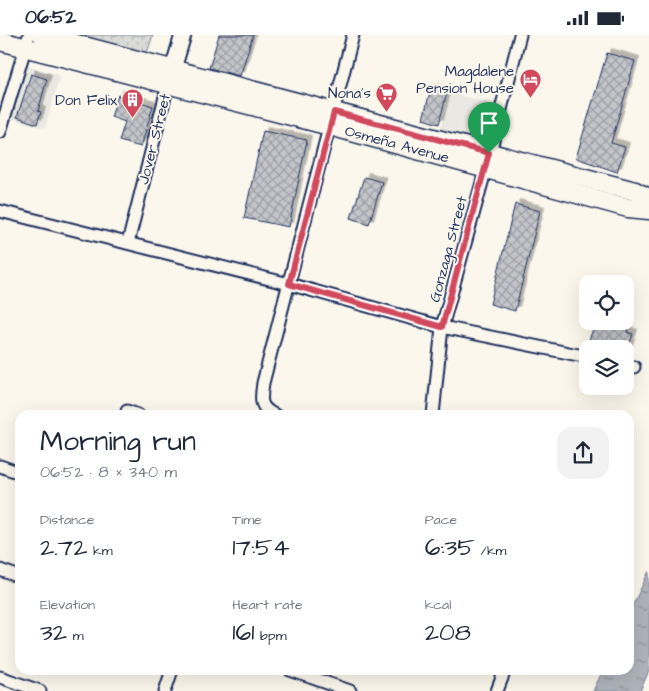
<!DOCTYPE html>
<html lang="en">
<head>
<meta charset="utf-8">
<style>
	:root { --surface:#fff; --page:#f2f2f3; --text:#1f2937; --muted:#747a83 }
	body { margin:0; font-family:"Architects Daughter",sans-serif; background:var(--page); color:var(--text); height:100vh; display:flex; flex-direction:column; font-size:19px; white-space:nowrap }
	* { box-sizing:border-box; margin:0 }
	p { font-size:16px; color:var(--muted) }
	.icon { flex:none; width:28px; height:28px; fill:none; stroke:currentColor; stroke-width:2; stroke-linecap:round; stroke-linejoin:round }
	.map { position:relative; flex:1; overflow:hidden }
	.sheet { position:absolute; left:15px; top:375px; width:619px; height:265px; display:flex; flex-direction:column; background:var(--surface); border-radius:15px; box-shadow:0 5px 20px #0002 }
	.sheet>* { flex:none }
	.tools { position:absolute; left:579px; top:240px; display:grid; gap:10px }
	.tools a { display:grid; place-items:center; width:55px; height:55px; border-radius:10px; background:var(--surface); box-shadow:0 5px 20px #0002; font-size:25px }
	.pin { position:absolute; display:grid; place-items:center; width:42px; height:42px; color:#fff; margin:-51px -21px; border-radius:50% 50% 50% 0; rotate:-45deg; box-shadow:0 0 5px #0007 }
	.pin .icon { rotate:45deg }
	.round { display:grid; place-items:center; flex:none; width:52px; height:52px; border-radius:15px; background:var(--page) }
	.headline { display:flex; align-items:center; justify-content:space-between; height:85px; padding:0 25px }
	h1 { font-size:28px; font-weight:600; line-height:38px }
	.figures { display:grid; grid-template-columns:repeat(3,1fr); gap:8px; height:85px; padding:5px 25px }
	.figures div { display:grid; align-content:center }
	.figures b { font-size:25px; font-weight:600 }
	.figures small { font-size:14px; font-weight:400 }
	.figures p { font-size:14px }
	.status { display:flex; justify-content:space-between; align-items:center; height:35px; padding:0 25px; background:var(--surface); direction:ltr }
	.status svg { height:14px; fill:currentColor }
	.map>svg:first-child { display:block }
	.built { fill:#eae8e2 }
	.park { fill:url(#park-dots); stroke:#7a849a }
	.water { fill:url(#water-ripples); stroke:#747e96 }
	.building { fill:url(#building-cross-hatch); stroke:#1b2f5e; filter:url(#shadow) }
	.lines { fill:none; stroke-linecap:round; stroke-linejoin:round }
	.street-casing { stroke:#1b2f5e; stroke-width:15 }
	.secondary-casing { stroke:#1b2f5e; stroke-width:19 }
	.primary-casing { stroke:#1b2f5e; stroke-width:21 }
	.street { stroke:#fbf7ec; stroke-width:11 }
	.secondary { stroke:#fbf7ec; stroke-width:15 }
	.primary { stroke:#fbf7ec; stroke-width:18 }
	.route-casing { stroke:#fff; stroke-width:10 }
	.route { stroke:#d1495b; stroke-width:6 }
	.labels { text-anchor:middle; stroke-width:4; stroke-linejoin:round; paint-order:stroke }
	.poi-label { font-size:15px; fill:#1b2f5e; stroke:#fbf7ec; text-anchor:end }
	.street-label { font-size:15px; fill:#1b2f5e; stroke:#fbf7ec }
</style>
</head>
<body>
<div class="status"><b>06:52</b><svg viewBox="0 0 49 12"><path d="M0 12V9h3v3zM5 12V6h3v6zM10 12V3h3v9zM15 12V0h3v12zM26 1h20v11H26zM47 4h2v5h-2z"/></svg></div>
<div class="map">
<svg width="649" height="656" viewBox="0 0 649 656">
	<defs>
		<pattern id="park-dots" width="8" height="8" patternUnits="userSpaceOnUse" patternTransform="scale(1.25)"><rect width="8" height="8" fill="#dadad7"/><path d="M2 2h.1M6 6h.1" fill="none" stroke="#babbbb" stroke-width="1.8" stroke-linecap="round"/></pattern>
		<pattern id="water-ripples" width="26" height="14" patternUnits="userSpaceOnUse" patternTransform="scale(1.25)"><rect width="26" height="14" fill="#afb3bb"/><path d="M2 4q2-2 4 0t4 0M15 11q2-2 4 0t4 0" fill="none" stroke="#8e929b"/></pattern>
		<pattern id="building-cross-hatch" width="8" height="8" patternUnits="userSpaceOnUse" patternTransform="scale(1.25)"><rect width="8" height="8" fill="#c3c5c9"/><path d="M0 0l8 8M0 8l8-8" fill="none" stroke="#9ea0a6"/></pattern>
		<filter id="shadow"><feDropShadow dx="4.5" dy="-4.5" stdDeviation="0" flood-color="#0004"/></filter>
	</defs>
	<rect width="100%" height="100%" fill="#fbf7ec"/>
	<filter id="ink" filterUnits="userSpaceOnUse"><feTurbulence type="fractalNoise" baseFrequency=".02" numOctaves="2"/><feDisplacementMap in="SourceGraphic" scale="10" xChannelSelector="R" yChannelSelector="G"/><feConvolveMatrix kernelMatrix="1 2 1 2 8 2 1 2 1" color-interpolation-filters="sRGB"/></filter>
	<g filter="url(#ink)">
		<g class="built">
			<polygon points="25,30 60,40 45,93 10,83"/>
			<polygon points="449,58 487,67 478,106 440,96"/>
		</g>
		<polygon class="park" points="67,0 153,0 146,21"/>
		<polygon class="water" points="649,536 649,636 640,656 593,656 603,635 629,635 629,578"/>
		<g class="building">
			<polygon points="219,0 253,0 240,41 209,33"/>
			<polygon points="607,18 635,26 611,108 625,112 617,137 576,123"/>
			<polygon points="31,39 47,44 38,76 41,77 37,89 17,82"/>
			<polygon points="431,53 447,57 439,89 423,84"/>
			<polygon points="118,60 153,71 141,112 119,106 125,87 111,82"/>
			<polygon points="263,96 307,105 289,192 244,183"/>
			<polygon points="364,142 382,147 369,189 351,183"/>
			<polygon points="515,169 540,176 515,276 490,269"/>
			<polygon points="596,286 618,286 629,290 627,297 633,299 628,314 598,314 600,309 589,305"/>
		</g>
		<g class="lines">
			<defs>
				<g id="street">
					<polyline points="0,97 29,0"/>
					<polyline points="0,176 289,249 442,292 588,322"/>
					<polyline points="128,208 168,50"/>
					<polyline points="625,330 634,332"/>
					<polyline points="127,376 138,380"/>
					<path d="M275,380C258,372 261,364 263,348L353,0"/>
					<polyline points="433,380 442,292 486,133 520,0"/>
					<polyline points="0,431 20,438"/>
					<polyline points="0,535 20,542"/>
					<polyline points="290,635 350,656"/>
					<polyline points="0,642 40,656"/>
					<polyline points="165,656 172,635"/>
					<polyline points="497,656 505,635"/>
				</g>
				<polyline id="secondary" points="170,44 183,0"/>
				<g id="primary">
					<polyline points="42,0 635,156 649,163"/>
					<polyline points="0,6 330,91 628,173 649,175"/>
				</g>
			</defs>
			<use href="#street" class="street-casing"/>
			<use href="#secondary" class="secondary-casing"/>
			<use href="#primary" class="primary-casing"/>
			<use href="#street" class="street"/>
			<use href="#secondary" class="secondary"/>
			<use href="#primary" class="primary"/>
		</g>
	</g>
	<g class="lines" filter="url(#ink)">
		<defs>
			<polygon id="route" points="334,77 489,118 442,292 289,249"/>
		</defs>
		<use href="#route" class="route-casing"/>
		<use href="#route" class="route"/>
	</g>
	<defs>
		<symbol id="hotel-pin" viewBox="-11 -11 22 30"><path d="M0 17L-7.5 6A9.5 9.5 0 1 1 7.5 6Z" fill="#d1495b" stroke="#fbf7ec"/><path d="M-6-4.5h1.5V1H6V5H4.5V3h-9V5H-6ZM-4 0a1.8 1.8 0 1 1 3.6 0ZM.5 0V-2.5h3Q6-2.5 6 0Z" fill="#fff"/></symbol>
		<symbol id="supermarket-pin" viewBox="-11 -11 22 30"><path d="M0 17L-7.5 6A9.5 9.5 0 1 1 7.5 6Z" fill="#d1495b" stroke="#fbf7ec"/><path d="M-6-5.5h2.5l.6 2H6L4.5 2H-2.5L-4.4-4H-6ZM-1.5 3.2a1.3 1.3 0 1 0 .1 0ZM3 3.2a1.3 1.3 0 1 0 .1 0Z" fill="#fff"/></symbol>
		<symbol id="building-pin" viewBox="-11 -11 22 30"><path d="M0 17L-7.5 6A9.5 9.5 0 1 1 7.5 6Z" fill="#d1495b" stroke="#fbf7ec"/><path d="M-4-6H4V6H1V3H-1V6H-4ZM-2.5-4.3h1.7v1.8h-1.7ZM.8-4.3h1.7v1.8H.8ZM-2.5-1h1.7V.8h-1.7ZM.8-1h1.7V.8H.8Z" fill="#fff"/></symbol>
	</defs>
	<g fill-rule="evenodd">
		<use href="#hotel-pin" x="518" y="32" width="25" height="34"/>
		<use href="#supermarket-pin" x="374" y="46" width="25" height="34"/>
		<use href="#building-pin" x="120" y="52" width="25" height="34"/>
	</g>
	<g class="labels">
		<g class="poi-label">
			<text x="514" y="41">Magdalene<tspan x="514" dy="17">Pension House</tspan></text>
			<text x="371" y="63">Nona's</text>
			<text x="117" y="70">Don Felix</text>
		</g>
		<g class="street-label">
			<text transform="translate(154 104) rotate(-76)" y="5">Jover Street</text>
			<text transform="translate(397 109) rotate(15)" y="5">Osmeña Avenue</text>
			<text transform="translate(448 214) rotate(-75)" y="5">Gonzaga Street</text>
		</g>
	</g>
</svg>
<div class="tools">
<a><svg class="icon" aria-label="locate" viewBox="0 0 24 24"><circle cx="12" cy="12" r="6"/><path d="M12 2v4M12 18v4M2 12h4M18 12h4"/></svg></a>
<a><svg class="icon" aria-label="layers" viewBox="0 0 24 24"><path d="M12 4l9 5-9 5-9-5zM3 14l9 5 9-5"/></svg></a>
</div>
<div class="pin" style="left:489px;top:118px;background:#1e9e55"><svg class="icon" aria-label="arrive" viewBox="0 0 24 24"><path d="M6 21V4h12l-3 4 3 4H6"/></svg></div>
<section class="sheet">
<div class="headline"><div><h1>Morning run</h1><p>06:52 · 8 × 340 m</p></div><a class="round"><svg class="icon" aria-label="share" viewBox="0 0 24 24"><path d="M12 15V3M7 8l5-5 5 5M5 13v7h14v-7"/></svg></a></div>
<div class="figures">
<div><p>Distance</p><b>2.72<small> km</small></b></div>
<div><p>Time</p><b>17:54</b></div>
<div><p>Pace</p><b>6:35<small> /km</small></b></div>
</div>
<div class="figures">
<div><p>Elevation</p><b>32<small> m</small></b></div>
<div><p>Heart rate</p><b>161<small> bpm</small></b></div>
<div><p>kcal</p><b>208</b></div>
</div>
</section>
</div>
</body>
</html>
